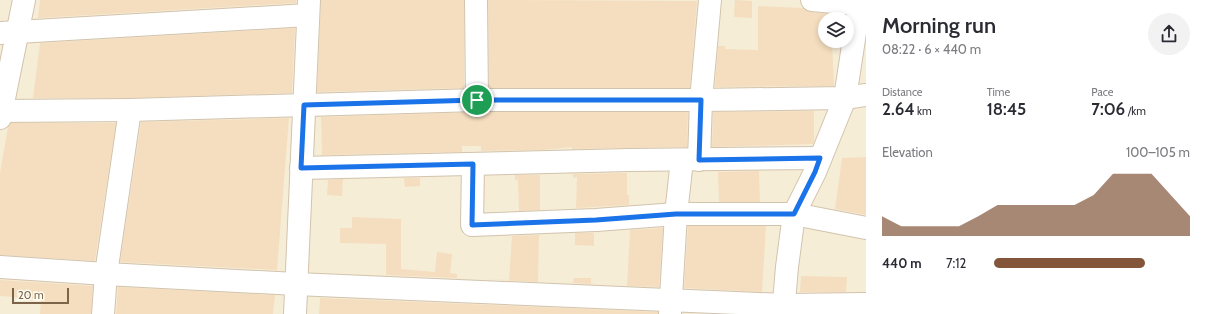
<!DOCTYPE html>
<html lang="en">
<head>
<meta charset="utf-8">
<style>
	:root { --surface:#fff; --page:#f2f2f3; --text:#2b2b33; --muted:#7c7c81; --accent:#83563c }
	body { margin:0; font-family:Cabin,sans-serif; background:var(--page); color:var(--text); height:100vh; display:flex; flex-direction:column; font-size:15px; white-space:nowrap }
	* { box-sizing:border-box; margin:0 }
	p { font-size:13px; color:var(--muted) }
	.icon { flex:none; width:22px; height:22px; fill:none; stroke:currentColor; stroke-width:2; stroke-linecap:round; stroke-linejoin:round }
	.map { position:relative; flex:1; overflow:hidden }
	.sheet { display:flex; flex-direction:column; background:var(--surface); width:340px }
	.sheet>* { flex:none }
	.buttons { position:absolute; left:818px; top:12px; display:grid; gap:8px }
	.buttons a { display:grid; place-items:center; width:36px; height:36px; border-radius:50%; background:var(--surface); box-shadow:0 2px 6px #0003; font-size:20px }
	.scale { position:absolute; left:12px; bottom:10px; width:57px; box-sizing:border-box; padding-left:4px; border:2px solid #7b644a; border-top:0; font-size:11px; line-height:14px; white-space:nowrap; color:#7b644a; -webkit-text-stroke:3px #fffcf1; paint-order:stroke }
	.pin { position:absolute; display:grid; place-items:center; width:34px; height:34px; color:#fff; margin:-17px; border:2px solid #fff; border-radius:50%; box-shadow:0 1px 4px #0007 }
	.round { display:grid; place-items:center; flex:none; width:42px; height:42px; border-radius:21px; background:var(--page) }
	.overview { display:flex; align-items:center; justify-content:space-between; height:68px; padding:0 16px }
	h1 { font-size:22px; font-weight:600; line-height:30px }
	.figures { display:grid; grid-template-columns:repeat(3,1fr); gap:6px; height:68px; padding:4px 16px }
	.figures div { display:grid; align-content:center }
	.figures b { font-size:17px; font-weight:600 }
	.figures small { font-size:11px; font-weight:400 }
	.figures p { font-size:11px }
	.chart { height:112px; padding:8px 16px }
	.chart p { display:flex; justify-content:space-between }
	.chart svg { width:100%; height:72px; margin-top:4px; fill:var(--accent); opacity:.7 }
	ul { padding:0 16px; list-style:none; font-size:13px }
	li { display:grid; grid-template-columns:64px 48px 1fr; align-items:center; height:30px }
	li i { height:10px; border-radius:5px; background:var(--accent) }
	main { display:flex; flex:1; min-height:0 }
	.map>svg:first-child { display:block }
	.residential { fill:#f6edd7; fill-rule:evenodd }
	.building { fill:#f5debf }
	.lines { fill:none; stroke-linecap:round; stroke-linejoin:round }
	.minor-casing { stroke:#d2c3ad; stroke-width:24 }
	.tertiary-casing { stroke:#d2c3ad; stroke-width:24 }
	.minor { stroke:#fff; stroke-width:22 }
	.tertiary { stroke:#fff; stroke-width:22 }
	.route-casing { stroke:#fff; stroke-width:8 }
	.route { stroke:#1a73e8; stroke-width:5 }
</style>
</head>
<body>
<main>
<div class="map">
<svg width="866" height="314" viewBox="0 0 866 314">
	<rect width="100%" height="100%" fill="#fef9e9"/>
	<path class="residential" d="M0,0H866V314H0ZM825,19H847V41H825Z"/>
	<g class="building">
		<polygon points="40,0 296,0 296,3 38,18"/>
		<polygon points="321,0 464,0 464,88 317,92"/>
		<polygon points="488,0 697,1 690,88 489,88"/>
		<polygon points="735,0 752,1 752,18 734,17"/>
		<polygon points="758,6 803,8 805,10 811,12 841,15 841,19 825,19 825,41 841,41 841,42 832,42 834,86 715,87 718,46 725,46 725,49 758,50"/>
		<polygon points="295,28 292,93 130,98 33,98 40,43"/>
		<polygon points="814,111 814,141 813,144 712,147 713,112"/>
		<polygon points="477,112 688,112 687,147 572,149 572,147 543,150 481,151 481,146 462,146 462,152 322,155 321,117"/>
		<polygon points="289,118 277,270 120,262 141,122"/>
		<polygon points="11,123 116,123 95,261 0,255 0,173 8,127"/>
		<polygon points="866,157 866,215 835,209 842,158"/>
		<polygon points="759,171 760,202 719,202 718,172"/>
		<polygon points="627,173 627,195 629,195 629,205 576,208 577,177 573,178 573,174"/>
		<polygon points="515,175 540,175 540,210 519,211 518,180 515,180"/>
		<polygon points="404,178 420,178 420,186 405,187"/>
		<polygon points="343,179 342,196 327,195 328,180"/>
		<polygon points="352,217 401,219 401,269 435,272 437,252 452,254 450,273 457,274 457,278 386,275 386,244 340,243 340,228 352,228"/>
		<polygon points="688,226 766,226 762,292 684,288"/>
		<polygon points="663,228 659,287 627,286 630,230"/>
		<polygon points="575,233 594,233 594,246 575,245"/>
		<polygon points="539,235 538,282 482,279 509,280 512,236"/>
		<polygon points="801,276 847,277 846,292 800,292"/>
		<polygon points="574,278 591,278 591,284 573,283"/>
		<polygon points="0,280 93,286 91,314 40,314 41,299 0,296"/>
		<polygon points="118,287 275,295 273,314 116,314"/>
		<polygon points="320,298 658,312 658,314 319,314"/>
	</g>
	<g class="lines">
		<defs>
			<g id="minor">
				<polyline points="476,0 477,100"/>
				<polyline points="812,0 866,5"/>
				<polyline points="0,33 308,15"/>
				<polyline points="0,111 130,110 477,100 701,100 845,98 866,95"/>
				<polyline points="0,118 24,0"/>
				<polyline points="699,160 701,100 710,0"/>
				<polyline points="473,164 472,225 596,220 676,214 682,160"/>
				<polyline points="301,168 629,160 820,158"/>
				<polyline points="0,267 106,274 296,284 784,305 866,304"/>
				<polyline points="103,314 106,274 130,110"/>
				<polyline points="670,314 676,214 794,214 866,228"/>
				<polyline points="783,314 787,267 794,214 815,172 845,98 860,0"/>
			</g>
			<polyline id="tertiary" points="295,314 309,0"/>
		</defs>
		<use href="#minor" class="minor-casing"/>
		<use href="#tertiary" class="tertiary-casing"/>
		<use href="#minor" class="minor"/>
		<use href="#tertiary" class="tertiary"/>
	</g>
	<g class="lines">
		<defs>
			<polygon id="route" points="477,100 701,100 699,160 820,158 815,172 794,214 676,214 596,220 472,225 473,164 301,168 304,105"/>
		</defs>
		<use href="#route" class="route-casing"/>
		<use href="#route" class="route"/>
	</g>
</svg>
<div class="buttons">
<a><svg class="icon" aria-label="layers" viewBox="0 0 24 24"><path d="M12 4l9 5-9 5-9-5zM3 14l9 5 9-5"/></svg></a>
</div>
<div class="scale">20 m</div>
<div class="pin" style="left:477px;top:100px;background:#1e9e55"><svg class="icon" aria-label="arrive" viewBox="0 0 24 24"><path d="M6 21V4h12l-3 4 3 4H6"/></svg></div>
</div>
<section class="sheet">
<div class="overview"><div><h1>Morning run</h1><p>08:22 · 6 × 440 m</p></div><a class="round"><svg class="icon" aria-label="share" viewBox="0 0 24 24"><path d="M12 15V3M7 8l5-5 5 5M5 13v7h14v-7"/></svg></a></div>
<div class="figures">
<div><p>Distance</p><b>2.64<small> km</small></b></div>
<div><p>Time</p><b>18:45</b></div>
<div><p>Pace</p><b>7:06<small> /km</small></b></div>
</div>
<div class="chart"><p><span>Elevation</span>100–105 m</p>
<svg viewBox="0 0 160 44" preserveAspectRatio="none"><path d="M0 44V32L10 38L20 38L30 38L40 38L50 32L60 25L70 25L80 25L90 25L100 25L110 19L120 6L130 6L140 6L150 19L160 32V44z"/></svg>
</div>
<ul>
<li><b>440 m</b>7:12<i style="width:77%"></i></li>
</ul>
</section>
</main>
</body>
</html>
